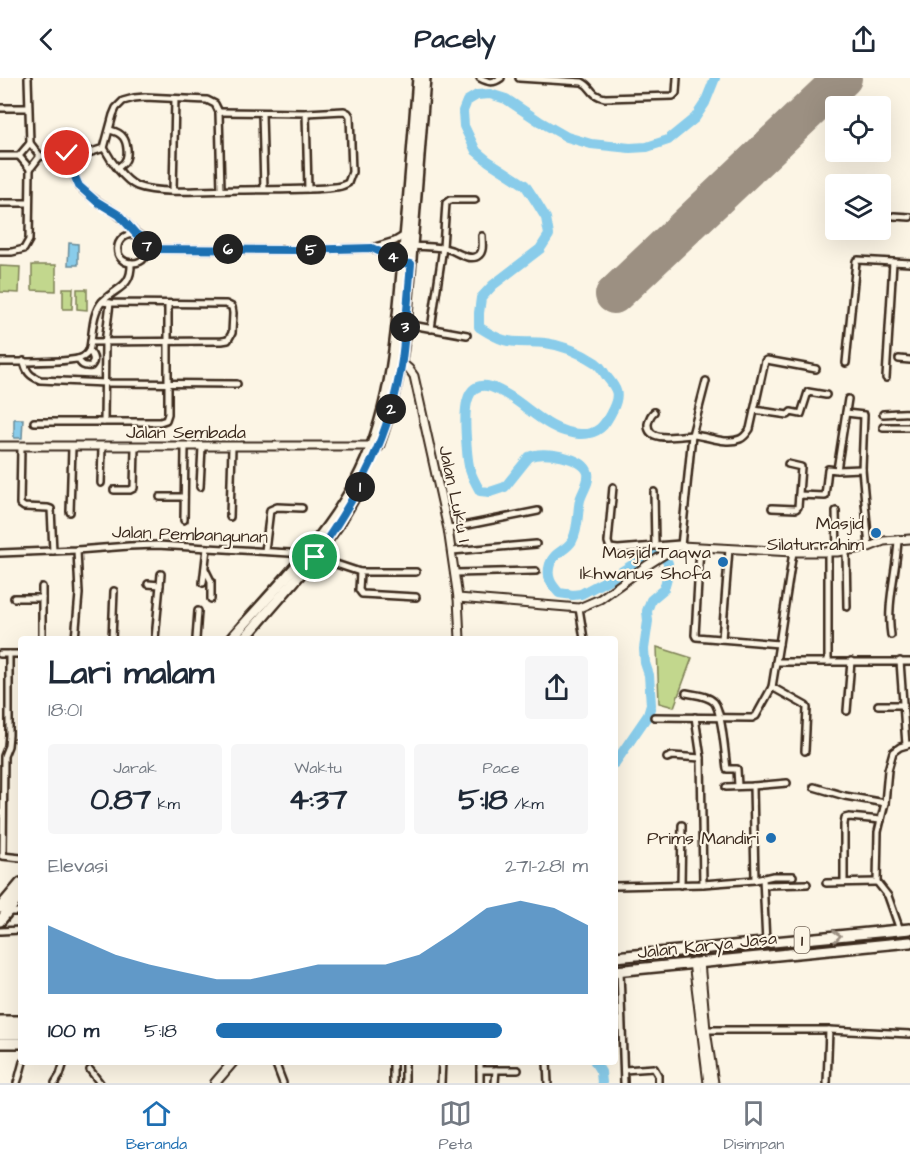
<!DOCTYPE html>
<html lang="id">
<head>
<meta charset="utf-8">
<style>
	:root { --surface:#fff; --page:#f6f6f7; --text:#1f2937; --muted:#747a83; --line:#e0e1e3; --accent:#1f6fb2 }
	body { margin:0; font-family:"Architects Daughter",sans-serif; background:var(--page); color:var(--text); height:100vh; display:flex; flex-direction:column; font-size:22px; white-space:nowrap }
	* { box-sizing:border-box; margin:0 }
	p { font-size:20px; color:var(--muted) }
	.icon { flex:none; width:33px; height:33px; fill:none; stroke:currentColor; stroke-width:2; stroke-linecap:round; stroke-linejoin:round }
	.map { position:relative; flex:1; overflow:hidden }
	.drawer { position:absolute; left:18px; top:558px; width:600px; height:429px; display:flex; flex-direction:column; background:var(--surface); border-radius:6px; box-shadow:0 6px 24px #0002 }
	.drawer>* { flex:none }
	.buttons { position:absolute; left:825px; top:18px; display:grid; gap:12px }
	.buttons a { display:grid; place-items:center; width:66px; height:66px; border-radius:6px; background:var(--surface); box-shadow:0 6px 24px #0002; font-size:30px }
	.pin { position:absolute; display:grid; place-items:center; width:51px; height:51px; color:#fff; margin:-26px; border:3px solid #fff; border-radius:50%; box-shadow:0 2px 6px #0007 }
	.km { position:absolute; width:30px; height:30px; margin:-15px; border-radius:50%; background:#222; color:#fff; font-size:16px; line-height:30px; text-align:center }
	.round { display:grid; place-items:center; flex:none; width:63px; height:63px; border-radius:6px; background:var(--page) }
	.headline { display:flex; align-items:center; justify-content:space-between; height:102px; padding:0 30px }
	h1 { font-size:33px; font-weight:800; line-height:45px }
	.figures { display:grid; grid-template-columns:repeat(3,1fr); gap:9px; height:102px; padding:6px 30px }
	.figures div { display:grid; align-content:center; border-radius:6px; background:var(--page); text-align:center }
	.figures b { font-size:30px; font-weight:800 }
	.figures small { font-size:16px; font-weight:400 }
	.figures p { font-size:16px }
	.chart { height:168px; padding:12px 30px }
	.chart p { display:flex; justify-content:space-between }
	.chart svg { width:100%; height:108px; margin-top:6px; fill:var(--accent); opacity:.7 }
	ul { padding:0 30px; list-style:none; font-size:20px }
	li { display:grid; grid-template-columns:96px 72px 1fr; align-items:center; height:45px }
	li i { height:15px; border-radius:8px; background:var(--accent) }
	header { display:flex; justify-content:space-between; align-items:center; height:78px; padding:0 30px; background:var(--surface); font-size:27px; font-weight:800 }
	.tabs { display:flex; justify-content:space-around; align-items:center; height:84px; border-top:2px solid var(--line); background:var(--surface); font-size:16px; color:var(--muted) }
	.tabs a { display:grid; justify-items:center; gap:3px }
	.tabs .on { color:var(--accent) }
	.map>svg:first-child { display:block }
	.green { fill:#c2d78d; stroke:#7e8056; stroke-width:1.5 }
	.water { fill:#89ccea; stroke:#6a8b98; stroke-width:1.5 }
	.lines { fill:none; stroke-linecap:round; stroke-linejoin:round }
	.river { stroke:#89ccea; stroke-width:10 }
	.runway { stroke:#9c9082; stroke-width:38 }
	.minor-casing { stroke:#3b2a1e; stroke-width:10 }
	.tertiary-casing { stroke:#3b2a1e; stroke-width:11 }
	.secondary-casing { stroke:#3b2a1e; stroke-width:12 }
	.primary-casing { stroke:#3b2a1e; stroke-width:14 }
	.trunk-casing { stroke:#3b2a1e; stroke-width:14 }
	.minor { stroke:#fcf5e5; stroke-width:5 }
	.tertiary { stroke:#fcf5e5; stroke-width:7 }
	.secondary { stroke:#fcf5e5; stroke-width:8 }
	.primary { stroke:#fcf5e5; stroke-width:9 }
	.trunk { stroke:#fcf5e5; stroke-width:9 }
	.oneway { stroke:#9c9082 }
	.route-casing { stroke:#fff; stroke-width:12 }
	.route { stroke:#1f6fb2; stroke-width:8 }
	.poi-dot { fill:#1f6fb2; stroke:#fcf5e5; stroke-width:2 }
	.labels { text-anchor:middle; stroke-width:4.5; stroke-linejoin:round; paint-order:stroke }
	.shield { fill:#fcf5e5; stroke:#75675a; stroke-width:1.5 }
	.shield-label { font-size:16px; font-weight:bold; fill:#3b2a1e }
	.street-label { font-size:18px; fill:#3b2a1e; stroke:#fcf5e5 }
	.poi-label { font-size:18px; fill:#3b2a1e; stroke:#fcf5e5; text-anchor:end }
</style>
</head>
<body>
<header><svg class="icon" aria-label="back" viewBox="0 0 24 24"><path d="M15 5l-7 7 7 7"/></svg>Pacely<svg class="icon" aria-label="share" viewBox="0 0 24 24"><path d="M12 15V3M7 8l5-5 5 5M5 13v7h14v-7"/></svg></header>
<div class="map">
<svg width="910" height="1005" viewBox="0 0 910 1005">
	<rect width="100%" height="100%" fill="#fcf5e5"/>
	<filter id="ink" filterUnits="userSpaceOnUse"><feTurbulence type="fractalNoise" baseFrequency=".0167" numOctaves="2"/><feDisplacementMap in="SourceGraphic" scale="12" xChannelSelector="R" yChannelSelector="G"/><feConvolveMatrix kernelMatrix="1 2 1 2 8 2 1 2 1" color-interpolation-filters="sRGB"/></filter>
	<g filter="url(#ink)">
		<g class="green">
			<polygon points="32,187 56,187 56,213 32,212"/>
			<polygon points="0,188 20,189 19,215 0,214"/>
			<polygon points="63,210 73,210 72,231 63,231"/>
			<polygon points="77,211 87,211 87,232 77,231"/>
			<polygon points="657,569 692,580 674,629 659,625"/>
		</g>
		<g class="water">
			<polygon points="69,165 78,166 78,187 68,187"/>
			<polygon points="14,341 23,341 22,360 14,360"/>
		</g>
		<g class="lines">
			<g class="river">
				<path d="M615,685L648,637L651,627L649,597L645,585L644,571L648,543L647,533L651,522L664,511L668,496V485L665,480L662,476L656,475L648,477L613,499L581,516L573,517L559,515C551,506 546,499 550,486C554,474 566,473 572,463C579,450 577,436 580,422C582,414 590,404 588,395C584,379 542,372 529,379L505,409L490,414L480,413C476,406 472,399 470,392C467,382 467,370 466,360C465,343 461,300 491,309C523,320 544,354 579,356C598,357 605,348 613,331C620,316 617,311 607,299C604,294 600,288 596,285C581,275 562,267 545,265C531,263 516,266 504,262C494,259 487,254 479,249V235L481,220L493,207L540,171L549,157L546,140L535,122L525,107L488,83L476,73L464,48L463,33L467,23L477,17L490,16L506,21L539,43L567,59L591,66L630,70L647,69L668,62L695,40L705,25L715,0"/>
				<polyline points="595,984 601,994 602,1005"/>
			</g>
			<polyline class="runway" points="614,217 843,0"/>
			<defs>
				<g id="minor">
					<polyline points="28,0 30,65"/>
					<path d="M480,0C488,4 493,6 501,0"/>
					<path d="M519,0L582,4C593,9 589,17 605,20L673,18L676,15L677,0"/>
					<polyline points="0,30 28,30"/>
					<polyline points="262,35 264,111"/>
					<polyline points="306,35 308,111"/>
					<path d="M110,52C114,53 120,55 123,59C127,64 129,77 125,83C124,86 120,87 118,90"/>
					<path d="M104,70C111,83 124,102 137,108C160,117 213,112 239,112C271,111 304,113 335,109C341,109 344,107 348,105L352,94L350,38L348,35L344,33L306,35L219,34"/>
					<circle cx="70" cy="82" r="7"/>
					<polyline points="0,78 19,78 30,65 40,78"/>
					<polyline points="19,78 30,91 40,78"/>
					<polyline points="40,78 63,79"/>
					<polyline points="76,79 104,70 113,37 116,30 123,23 134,20 145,19 207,22 215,26 219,34 221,112"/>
					<path d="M70,88C73,95 76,104 80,109C91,121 105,127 118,137C124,141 128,148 134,153C137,157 142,158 145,161C148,167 148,174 145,179C142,183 138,185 133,185C112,186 112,155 136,156"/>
					<polyline points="173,112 175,21"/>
					<polyline points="0,125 29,125"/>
					<polyline points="894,138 910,139"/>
					<path d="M412,168C425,169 439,168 451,172C458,175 471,184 479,177C484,173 482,164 482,158"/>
					<polyline points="148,171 297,172 372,170 395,163 405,157"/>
					<polyline points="373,171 403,185"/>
					<polyline points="0,174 12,174 24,171 29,162 30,91"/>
					<polyline points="406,246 467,257"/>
					<polyline points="431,251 443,169 446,125 450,122 475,122"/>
					<polyline points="91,264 222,263 228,262 232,255 233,235 232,229 226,226 110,225 102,224"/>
					<path d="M78,281C81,287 84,289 91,288C95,283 94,278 89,273"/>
					<polyline points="899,281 910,282"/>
					<path d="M24,283C26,294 30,298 40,302L105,305L237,306"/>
					<path d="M0,284C15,284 74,285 83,279C90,275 90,270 91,263C93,250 93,234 102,224C116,209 132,210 131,185"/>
					<polyline points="846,285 856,183 858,182 910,185"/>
					<polyline points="886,300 893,184"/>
					<polyline points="754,332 788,337 791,334 801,336 808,314 826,317"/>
					<path d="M654,334C650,337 649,341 648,346C647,366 681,357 693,357C708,358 725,367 740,361C745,359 747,355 750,351L765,283L767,282L816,291"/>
					<polyline points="846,335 864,337 862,391 869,469"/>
					<path d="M883,336C893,336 900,334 910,335"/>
					<polyline points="34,344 160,344 166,342 168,336 168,226"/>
					<polyline points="104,344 105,265 110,225"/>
					<polyline points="883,349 910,349"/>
					<polyline points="21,369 20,426 24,429 48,430 51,431 53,473"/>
					<polyline points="837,392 848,321"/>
					<polyline points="101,405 102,369"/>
					<polyline points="200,409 202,369"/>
					<polyline points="613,409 608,464 610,470 618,471 680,466"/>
					<polyline points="114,412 130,412 134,410 135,369"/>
					<polyline points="654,414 655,467"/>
					<polyline points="799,417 825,418 828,391 837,392 862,391"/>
					<polyline points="160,419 184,419"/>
					<polyline points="772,430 796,431 798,429 801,389 788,386"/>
					<polyline points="836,433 837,474"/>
					<polyline points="70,434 72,369"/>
					<polyline points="230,439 232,369"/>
					<polyline points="184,442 185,369"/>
					<polyline points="448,451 538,433"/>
					<polyline points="681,468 692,357 706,303"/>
					<polyline points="700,469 695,557 696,559 779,566"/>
					<polyline points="265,473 270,432 277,429 302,430"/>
					<polyline points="452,473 536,466"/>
					<polyline points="846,473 847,529"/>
					<polyline points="0,475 77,472 129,468 157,467 307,476"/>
					<polyline points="315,479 360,494 416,494"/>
					<polyline points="205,491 211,503 211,521"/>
					<polyline points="360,494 359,512 362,516 416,519"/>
					<polyline points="455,495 536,493"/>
					<polyline points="203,505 207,470"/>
					<polyline points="148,506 160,507"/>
					<polyline points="42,509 42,561"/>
					<polyline points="14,520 42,520"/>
					<polyline points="579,530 584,561"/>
					<path d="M891,557C886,525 897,493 898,461"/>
					<polyline points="75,561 79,516 77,472"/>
					<polyline points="112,561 114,513"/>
					<polyline points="155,561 161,496"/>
					<polyline points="196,561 198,533"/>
					<polyline points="722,561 729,471"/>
					<polyline points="0,576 21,576"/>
					<polyline points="900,583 906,667"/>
					<polyline points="776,584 910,584"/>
					<polyline points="828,584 828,473"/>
					<polyline points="772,609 806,628 807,630 805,673"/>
					<path d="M686,615C695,617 707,617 714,624C722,633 725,677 727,691H737L738,708"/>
					<polyline points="878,627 904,627"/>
					<polyline points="847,633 851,583"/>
					<polyline points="654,639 752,640 756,638 772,609 779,566 793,474"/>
					<polyline points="695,639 701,680 703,806"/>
					<polyline points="667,680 672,678 701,680"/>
					<polyline points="753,708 755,802"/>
					<polyline points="726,709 753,708 787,705"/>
					<polyline points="814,709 845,718 885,725"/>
					<polyline points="2,778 21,780"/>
					<polyline points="3,778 4,678 8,668 9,657 9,576"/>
					<polyline points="763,800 766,865"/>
					<polyline points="844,803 844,746 845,740 849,739 881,742"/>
					<polyline points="826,805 877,804"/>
					<polyline points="681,807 682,747"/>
					<polyline points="764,807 807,806"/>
					<polyline points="615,808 703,806 755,802 773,798 793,798"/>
					<polyline points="8,834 21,834"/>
					<polyline points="900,852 888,818 877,804 878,754 885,725 888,692 893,674 900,669 910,666"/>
					<polyline points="0,853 21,852"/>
					<polyline points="620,893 624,1005"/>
					<polyline points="706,952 829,952 910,956"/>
					<polyline points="275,984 283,1005"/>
					<polyline points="547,984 548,1005"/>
					<polyline points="90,992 100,1005"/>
					<polyline points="480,992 518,992"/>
					<polyline points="624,992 654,990 658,997 658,1005"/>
					<polyline points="17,1005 19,999 23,984"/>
					<polyline points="55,1005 60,997 64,984"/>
					<polyline points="393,1005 393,984"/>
					<polyline points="405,1005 405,984"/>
					<polyline points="441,1005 442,984"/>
					<polyline points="480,1005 480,984"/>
					<polyline points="495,1005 496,992"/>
					<polyline points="827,1005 829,952"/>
				</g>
				<g id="tertiary">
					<polyline points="401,284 409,291 414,298 448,451 458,520 460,561"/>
					<polyline points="0,368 372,368"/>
					<polyline points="458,520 579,530 600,521 646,488 674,470 681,468 793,474 837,474 869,469 884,463 910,461"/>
					<polyline points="693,884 708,1005"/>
					<polyline points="700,884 706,952 714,1005"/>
				</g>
				<polyline id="secondary" points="215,1005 233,984"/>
				<g id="primary">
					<path d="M378,368C393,327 401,290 406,246L425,0"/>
					<path d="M231,561C275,511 323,464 355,405C390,340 396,266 402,194C408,130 413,65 418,0"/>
					<polyline points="244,561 315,479 338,447 362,406"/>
					<polyline points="0,830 21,805"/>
					<polyline points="0,843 21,817"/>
				</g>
				<g id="trunk">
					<polyline points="615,879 910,851"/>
					<polyline points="615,893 910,864"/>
					<polyline points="0,943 21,943"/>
					<polyline points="0,949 21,949"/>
					<polyline points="0,956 21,956"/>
					<polyline points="0,965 21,965"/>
				</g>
			</defs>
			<use href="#minor" class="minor-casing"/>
			<use href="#tertiary" class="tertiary-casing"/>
			<use href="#secondary" class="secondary-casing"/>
			<use href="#primary" class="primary-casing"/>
			<use href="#trunk" class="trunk-casing"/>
			<use href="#minor" class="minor"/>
			<use href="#tertiary" class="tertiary"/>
			<use href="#secondary" class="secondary"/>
			<use href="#primary" class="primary"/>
			<use href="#trunk" class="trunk"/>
		</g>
		<defs><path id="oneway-chevron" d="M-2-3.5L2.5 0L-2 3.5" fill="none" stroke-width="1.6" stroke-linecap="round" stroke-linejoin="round" transform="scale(1.5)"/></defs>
		<use class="oneway" href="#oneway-chevron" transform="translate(837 858) rotate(-6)"/>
	</g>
	<g class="lines" filter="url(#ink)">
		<defs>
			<path id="route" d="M67,75H72L76,79L75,86L70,88L79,108L96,123L119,137L136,156L144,161L148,171L297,172L372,170L403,185L411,186C408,218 406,250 402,282C391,357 358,418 315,479"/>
		</defs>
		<use href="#route" class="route-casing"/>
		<use href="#route" class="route"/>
	</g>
	<g class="poi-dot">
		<circle cx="876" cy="455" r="6"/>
		<circle cx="723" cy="484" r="6"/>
		<circle cx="771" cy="760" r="6"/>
	</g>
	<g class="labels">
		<rect class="shield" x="794.5" y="849" width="15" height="26" rx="4.5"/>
		<g class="shield-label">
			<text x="802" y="868">1</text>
		</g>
		<g class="street-label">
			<text x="186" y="360">Jalan Sembada</text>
			<text transform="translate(455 416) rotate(78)" y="6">Jalan Luku I</text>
			<text transform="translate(190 456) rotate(2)" y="6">Jalan Pembangunan</text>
			<text transform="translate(707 867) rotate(-6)" y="6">Jalan Karya Jasa</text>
		</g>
		<g class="poi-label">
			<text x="864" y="451">Masjid<tspan x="864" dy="21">Silaturrahim</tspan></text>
			<text x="711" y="480">Masjid Taqwa<tspan x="711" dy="21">Ikhwanus Shofa</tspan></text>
			<text x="759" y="766">Prims Mandiri</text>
		</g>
	</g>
</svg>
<div class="buttons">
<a><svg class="icon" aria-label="locate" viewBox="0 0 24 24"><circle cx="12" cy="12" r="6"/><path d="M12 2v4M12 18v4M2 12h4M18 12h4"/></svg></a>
<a><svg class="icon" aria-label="layers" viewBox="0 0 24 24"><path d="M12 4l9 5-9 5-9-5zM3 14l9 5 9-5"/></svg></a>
</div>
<div class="pin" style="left:315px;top:479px;background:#1e9e55"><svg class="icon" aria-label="arrive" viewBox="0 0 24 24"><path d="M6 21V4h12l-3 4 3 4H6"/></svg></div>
<div class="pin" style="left:67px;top:75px;background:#d93025"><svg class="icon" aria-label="check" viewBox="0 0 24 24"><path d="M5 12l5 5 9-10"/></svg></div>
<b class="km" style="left:360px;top:409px">1</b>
<b class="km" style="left:391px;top:331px">2</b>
<b class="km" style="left:405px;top:249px">3</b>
<b class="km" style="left:393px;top:179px">4</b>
<b class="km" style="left:311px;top:172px">5</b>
<b class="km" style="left:228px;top:171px">6</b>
<b class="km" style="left:147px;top:168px">7</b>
<section class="drawer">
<div class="headline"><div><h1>Lari malam</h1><p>18:01</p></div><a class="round"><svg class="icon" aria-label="share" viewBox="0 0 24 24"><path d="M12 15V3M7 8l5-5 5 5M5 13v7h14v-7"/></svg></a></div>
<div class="figures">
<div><p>Jarak</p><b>0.87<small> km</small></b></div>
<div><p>Waktu</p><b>4:37</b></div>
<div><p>Pace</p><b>5:18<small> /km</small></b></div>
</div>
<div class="chart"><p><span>Elevasi</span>271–281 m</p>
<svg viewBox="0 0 160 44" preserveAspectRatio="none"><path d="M0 44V16L10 22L20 28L30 32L40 35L50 38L60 38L70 35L80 32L90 32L100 32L110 28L120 19L130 9L140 6L150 9L160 16V44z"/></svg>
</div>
<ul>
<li><b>100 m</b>5:18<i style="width:77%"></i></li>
</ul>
</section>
</div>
<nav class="tabs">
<a class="on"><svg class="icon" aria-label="home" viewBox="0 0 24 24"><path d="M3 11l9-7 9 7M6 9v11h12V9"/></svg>Beranda</a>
<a><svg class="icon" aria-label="map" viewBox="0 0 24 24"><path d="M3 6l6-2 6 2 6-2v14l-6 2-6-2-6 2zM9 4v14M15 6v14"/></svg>Peta</a>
<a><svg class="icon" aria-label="saved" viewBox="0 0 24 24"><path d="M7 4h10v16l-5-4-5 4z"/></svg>Disimpan</a>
</nav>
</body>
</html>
